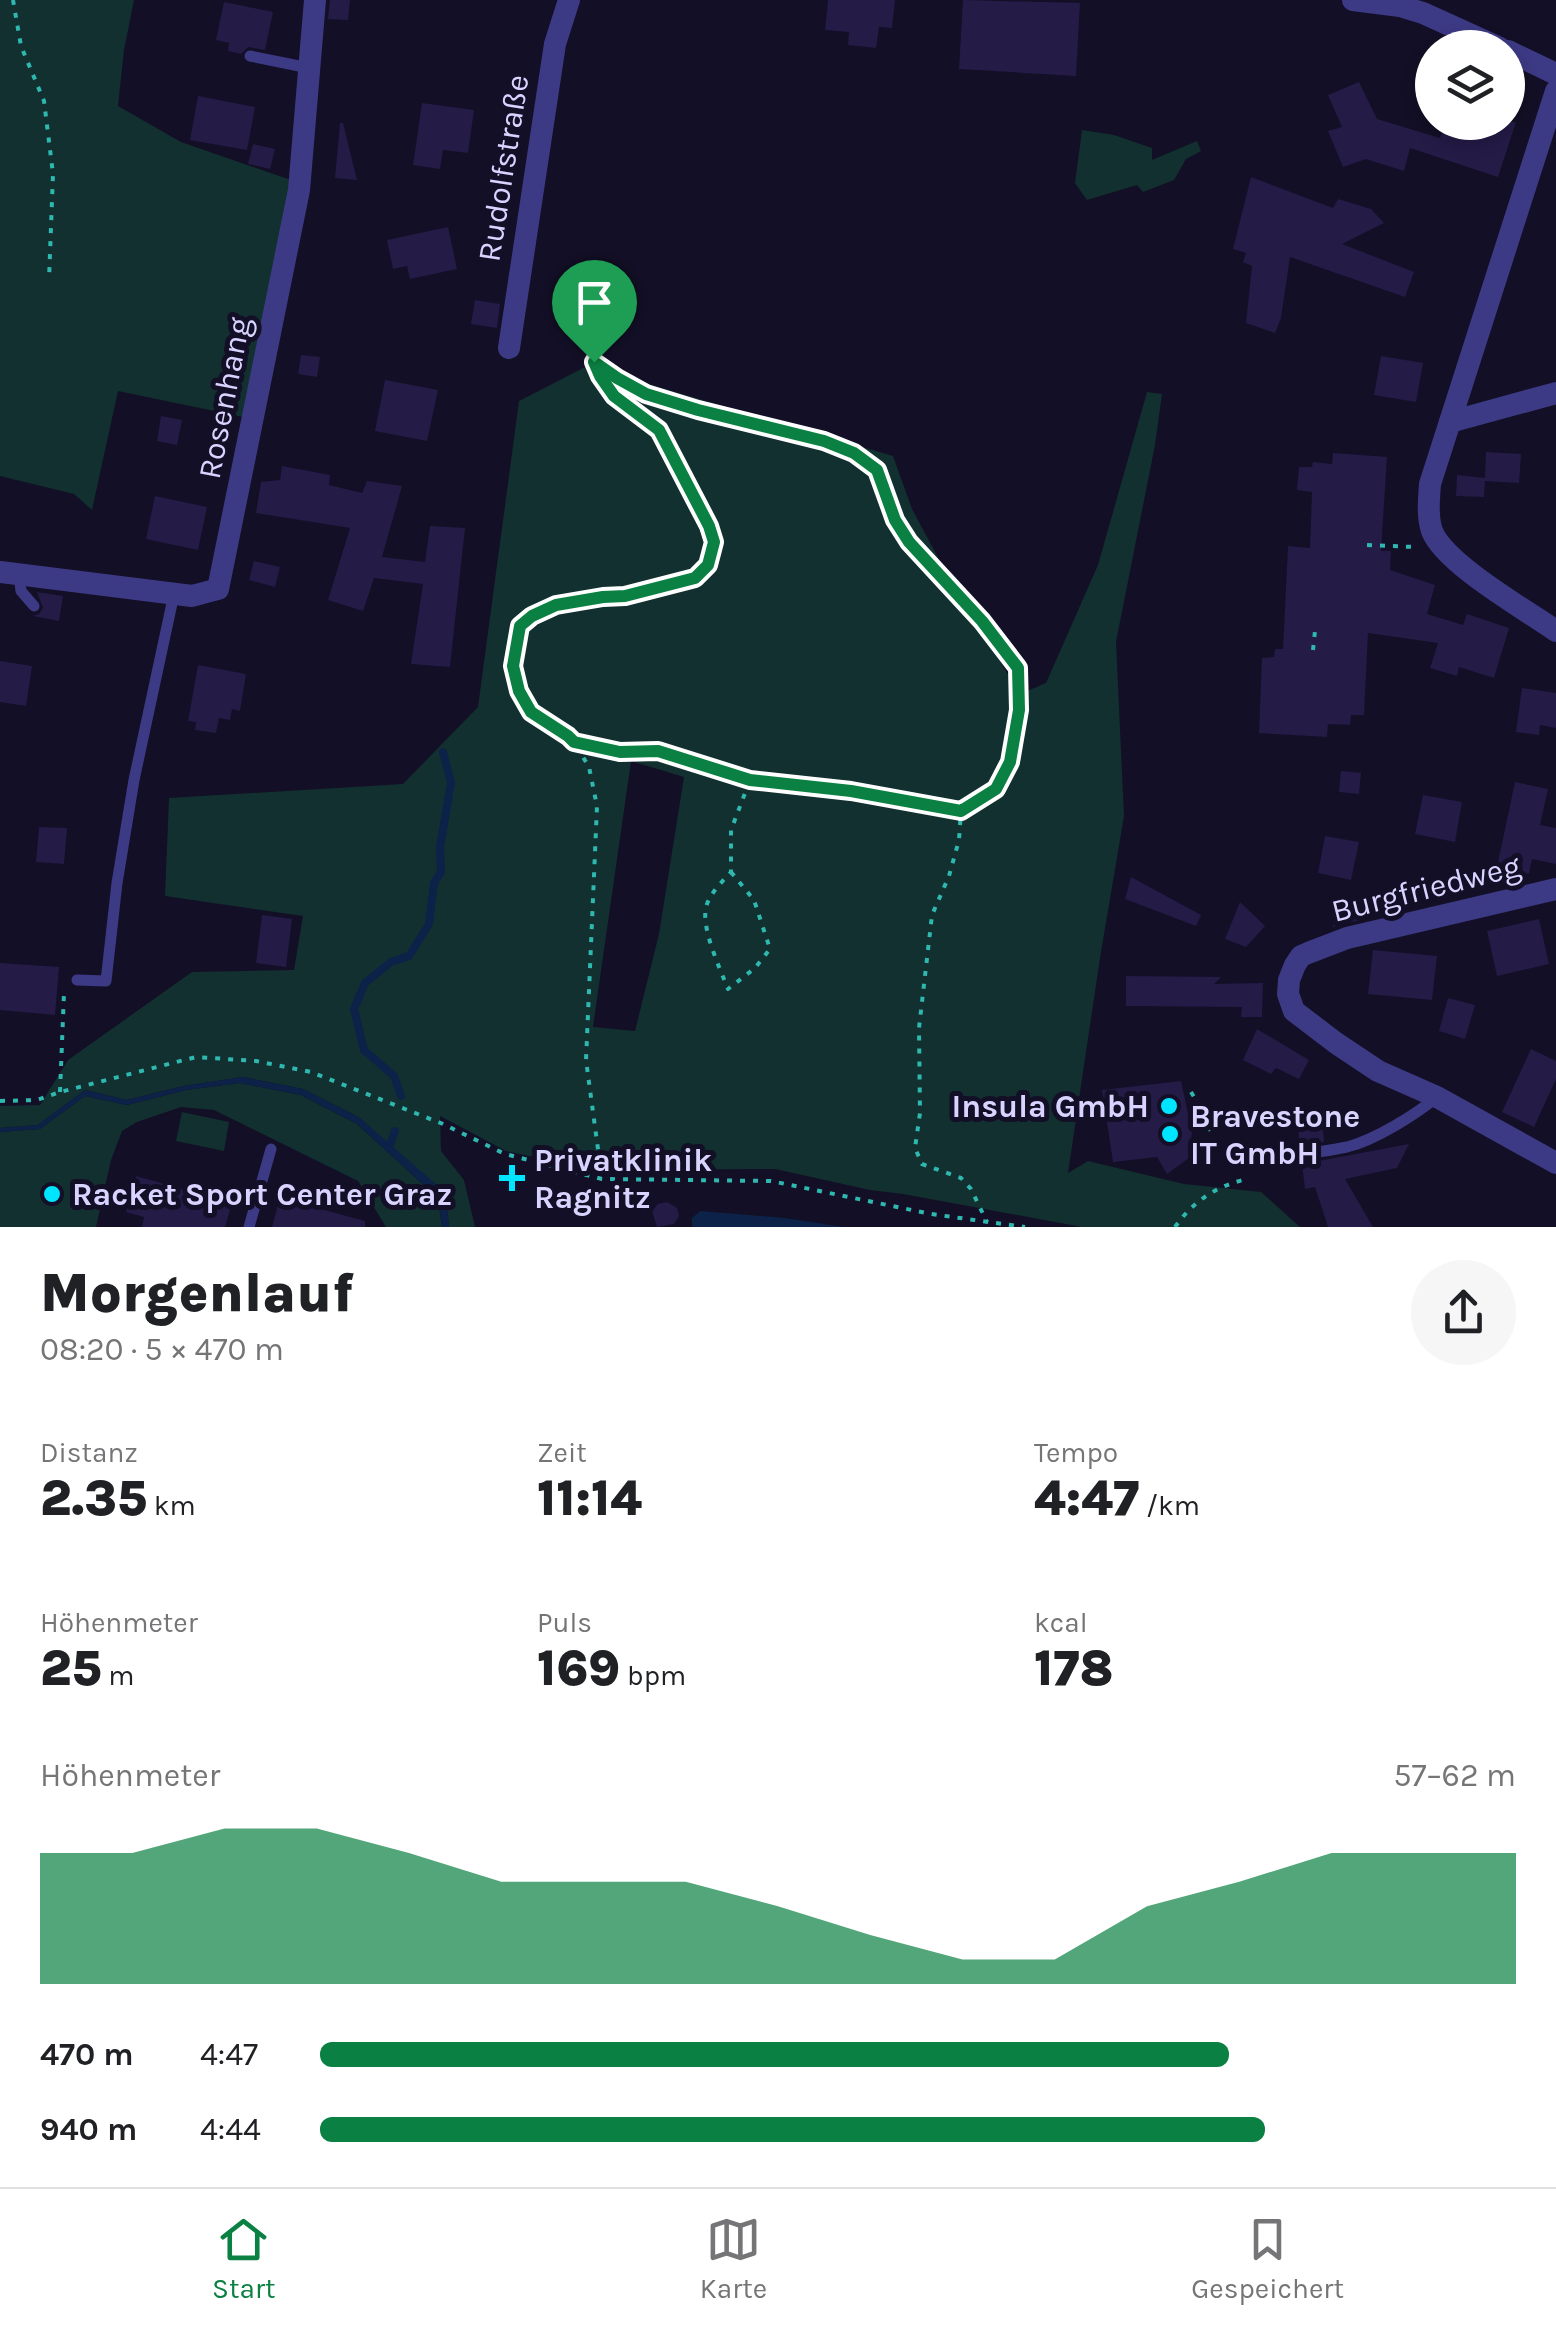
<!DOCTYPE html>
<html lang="de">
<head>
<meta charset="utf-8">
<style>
	:root { --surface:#fff; --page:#f6f6f6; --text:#202124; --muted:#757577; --line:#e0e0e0; --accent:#0b8043 }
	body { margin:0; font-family:Karla,sans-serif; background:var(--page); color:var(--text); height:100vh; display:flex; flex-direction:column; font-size:38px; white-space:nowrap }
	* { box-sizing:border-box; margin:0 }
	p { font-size:32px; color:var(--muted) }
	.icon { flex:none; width:55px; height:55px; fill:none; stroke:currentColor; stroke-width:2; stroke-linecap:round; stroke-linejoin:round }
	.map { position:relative; height:1227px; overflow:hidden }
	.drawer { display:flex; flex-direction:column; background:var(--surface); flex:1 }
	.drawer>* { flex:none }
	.tools { position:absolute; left:1415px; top:30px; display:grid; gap:20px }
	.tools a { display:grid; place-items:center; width:110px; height:110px; border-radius:50%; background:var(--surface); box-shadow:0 5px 15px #0003; font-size:50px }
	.pin { position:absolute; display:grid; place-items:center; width:85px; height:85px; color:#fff; margin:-102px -42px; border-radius:50% 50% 50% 0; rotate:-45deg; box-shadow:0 0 10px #0007 }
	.pin .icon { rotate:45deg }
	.round { display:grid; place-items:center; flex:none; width:105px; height:105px; border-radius:52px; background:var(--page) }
	.summary { display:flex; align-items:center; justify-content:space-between; height:170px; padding:0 40px }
	h1 { font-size:55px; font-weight:800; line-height:75px }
	.figures { display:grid; grid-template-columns:repeat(3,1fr); gap:15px; height:170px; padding:10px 40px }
	.figures div { display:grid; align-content:center }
	.figures b { font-size:50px; font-weight:800 }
	.figures small { font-size:28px; font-weight:400 }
	.figures p { font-size:28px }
	.chart { height:280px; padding:20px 40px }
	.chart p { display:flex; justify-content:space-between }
	.chart svg { width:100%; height:180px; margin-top:10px; fill:var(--accent); opacity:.7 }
	ul { padding:0 40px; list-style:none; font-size:32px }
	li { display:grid; grid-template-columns:160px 120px 1fr; align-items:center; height:75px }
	li i { height:25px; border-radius:12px; background:var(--accent) }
	.dock { display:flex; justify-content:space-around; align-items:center; height:140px; border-top:2px solid var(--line); background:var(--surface); font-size:28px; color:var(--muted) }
	.dock a { display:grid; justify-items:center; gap:5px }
	.dock .current { color:var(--accent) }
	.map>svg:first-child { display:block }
	.green { fill:#12302f; fill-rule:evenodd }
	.water { fill:#0c2248 }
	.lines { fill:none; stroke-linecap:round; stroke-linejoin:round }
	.stream { stroke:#0c2248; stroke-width:8 }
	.building { fill:#241b47 }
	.path { stroke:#2fb8b0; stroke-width:4; stroke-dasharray:5 8; stroke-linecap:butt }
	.service { stroke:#3d3a85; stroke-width:11 }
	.minor { stroke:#3d3a85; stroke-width:22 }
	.route-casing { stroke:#fff; stroke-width:20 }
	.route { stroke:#0b8043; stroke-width:12 }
	.poi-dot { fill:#00e5ff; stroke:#130f26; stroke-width:4 }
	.labels { text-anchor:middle; stroke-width:10; stroke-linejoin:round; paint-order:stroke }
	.street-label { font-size:32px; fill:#d9d4ff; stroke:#130f26 }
	.poi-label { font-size:32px; font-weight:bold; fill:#d9d4ff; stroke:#130f26; text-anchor:start }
</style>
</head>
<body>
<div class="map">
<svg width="1556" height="1227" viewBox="0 0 1556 1227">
	<rect width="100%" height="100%" fill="#130f26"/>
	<g class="green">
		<polygon points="0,0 134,0 124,50 118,106 181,142 291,180 243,417 118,391 92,510 74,494 0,476"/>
		<polygon points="1082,130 1114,135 1152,148 1152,160 1197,141 1201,151 1186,159 1174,180 1143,192 1137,185 1087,200 1075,183"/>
		<path d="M587,366L893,456L912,509L948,576L1020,694L1046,683L1098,565L1147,392L1162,394L1155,445L1116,642L1124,816L1100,958L1068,1173L1088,1161L1184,1184L1261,1192L1300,1227H1082L903,1194L870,1190L775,1169L594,1170L506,1151L440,1116L441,1151L464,1180L475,1227H449L447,1205L360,1118L303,1089L243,1077L184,1086L127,1100L85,1090L38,1125L0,1128V1106L40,1105L68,1060L192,972L294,970L303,916L165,896L169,798L403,784L478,707L519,401ZM631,761L684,777L659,934L635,1031L593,1027Z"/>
		<polygon points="240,1083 301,1095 357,1124 427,1188 439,1206 442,1227 386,1227 358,1181 214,1110 181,1107 137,1122 122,1131 111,1160 96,1227 0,1227 0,1132 40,1129 85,1096 127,1105 186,1090"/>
		<polygon points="182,1112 229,1122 224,1151 176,1141"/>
	</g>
	<g class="water">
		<polygon points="243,1077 303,1089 360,1118 438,1186 447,1205 449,1227 442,1227 439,1206 427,1188 357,1124 301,1095 240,1083 186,1090 127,1105 85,1096 40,1129 0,1132 0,1128 38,1125 85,1090 127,1100 184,1086"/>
		<polygon points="700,1211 785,1218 844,1227 694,1227 692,1226 692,1218"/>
	</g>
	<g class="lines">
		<g class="stream">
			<polyline points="401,1096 394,1076 364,1050 354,1009 365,983 391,962 409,956 429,924 434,883 441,872 440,847 451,783 443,752"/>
			<polyline points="389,1148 395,1131"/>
		</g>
	</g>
	<g class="building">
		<polygon points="330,0 350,0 348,20 328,19"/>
		<polygon points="828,0 895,0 892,28 879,27 876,48 848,45 849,32 825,30"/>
		<polygon points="963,0 1080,3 1076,76 959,69"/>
		<polygon points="224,2 273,12 265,50 248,47 241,54 228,51 229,43 216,40"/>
		<polygon points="1359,82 1377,119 1440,138 1446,122 1516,122 1498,177 1410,148 1404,171 1366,159 1343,167 1328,131 1342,127 1328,95"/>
		<polygon points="198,96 255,107 247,150 190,140"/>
		<polygon points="422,103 474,110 468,153 443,150 440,169 413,165"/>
		<polygon points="340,123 343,123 357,180 335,178"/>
		<polygon points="253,144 275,149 270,169 248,164"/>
		<polygon points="1251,177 1333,208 1338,199 1371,209 1384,223 1342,244 1414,272 1405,297 1290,257 1281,318 1275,333 1246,323 1252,266 1243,262 1246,253 1233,249"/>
		<polygon points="448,227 457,269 410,279 407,266 393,269 387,240"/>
		<polygon points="475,300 500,304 497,328 471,324"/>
		<polygon points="301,355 320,357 317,377 298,374"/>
		<polygon points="1381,356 1423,363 1416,402 1374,395"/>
		<polygon points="385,380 438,390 427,441 375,431"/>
		<polygon points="161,416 182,420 177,445 157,441"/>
		<polygon points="1486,452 1521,454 1519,483 1485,481 1484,497 1456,496 1457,475 1485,478"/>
		<polygon points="1333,453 1387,457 1381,551 1391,551 1390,570 1435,585 1427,614 1463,625 1467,614 1509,628 1494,678 1459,667 1457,676 1430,668 1438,643 1368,633 1364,715 1351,715 1350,725 1328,724 1327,737 1259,733 1262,658 1274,657 1275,649 1283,649 1288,546 1310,548 1312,492 1297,490 1299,467 1312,467 1313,462 1332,464"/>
		<polygon points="282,466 330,475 329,485 362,493 367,481 402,486 382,557 425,562 430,526 465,528 450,667 411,664 423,584 374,578 363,611 328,600 350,528 256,513 261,482 280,480"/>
		<polygon points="155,496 207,507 198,550 146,539"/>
		<polygon points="254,561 280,567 275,587 249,580"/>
		<polygon points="37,592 63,596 59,621 33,616 39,614 43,608"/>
		<polygon points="0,661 32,666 26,706 0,702"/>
		<polygon points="198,665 246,674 240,711 232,709 230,720 219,718 216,733 195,730 196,722 188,721"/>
		<polygon points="1522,688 1556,693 1556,728 1540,725 1539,735 1516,732"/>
		<polygon points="1341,771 1361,773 1359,794 1339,792"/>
		<polygon points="1515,782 1548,789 1540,825 1556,828 1556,864 1532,859 1529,874 1497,867"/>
		<polygon points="1423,795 1462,802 1455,842 1415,834"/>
		<polygon points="39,827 67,828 64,864 36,862"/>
		<polygon points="1325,836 1359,842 1351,880 1318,873"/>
		<polygon points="1131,877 1201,915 1196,926 1125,899"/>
		<polygon points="1374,896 1371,917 1333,927 1337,905"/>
		<polygon points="1240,902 1265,926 1246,947 1225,939"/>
		<polygon points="262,915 292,919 286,967 256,963"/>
		<polygon points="1539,919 1549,964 1497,976 1487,931"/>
		<polygon points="1373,950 1437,956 1432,1000 1368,994"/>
		<polygon points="0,963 59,967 55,1015 0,1010"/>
		<polygon points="1126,976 1221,977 1214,984 1263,983 1262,1017 1241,1017 1242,1007 1126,1006"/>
		<polygon points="1448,998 1475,1005 1465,1039 1439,1031"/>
		<polygon points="1257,1029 1309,1060 1299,1079 1276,1068 1271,1074 1243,1060"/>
		<polygon points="1531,1049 1556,1061 1556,1079 1534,1127 1502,1112"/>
		<polygon points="1181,1081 1192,1132 1189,1158 1167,1174 1157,1157 1113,1162 1102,1090"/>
		<polygon points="1298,1112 1322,1113 1324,1142 1299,1145"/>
		<polygon points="1409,1144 1397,1168 1345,1179 1373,1227 1328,1227 1315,1187 1305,1189 1302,1164"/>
		<polygon points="136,1176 232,1203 225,1227 142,1227 144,1217 126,1212"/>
		<polygon points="280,1198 365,1221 365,1227 272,1227"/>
		<polygon points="667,1202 677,1208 679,1216 674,1224 657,1227 652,1211 658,1204"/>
	</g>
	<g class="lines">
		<g class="path">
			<polyline points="13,0 21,46 44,101 53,174 49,280"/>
			<polyline points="589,347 600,376 614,395 659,430 690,488 714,542 708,565 695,578 625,596 603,597 557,605 542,610 520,626 513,666 519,691 531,712 568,736 574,742 589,767 597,806 586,1060 602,1179"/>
			<polyline points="594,361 617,378 646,394 698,410 824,441 854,453 877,470 895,520 909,542 982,621 1017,668 1019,710 1010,762 996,789 961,811 959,840 949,876 932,915 919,1028 920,1113 915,1148 922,1164 961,1178 971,1189 987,1222"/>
			<polyline points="1367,545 1414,547"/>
			<polyline points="1313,650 1315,631"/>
			<polyline points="574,742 620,752 658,751 750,780 851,791 961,811"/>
			<path d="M731,872L754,900L770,949L755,968L728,989C720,968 699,925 707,904C712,891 722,882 731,872V830L750,780"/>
			<polyline points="60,1092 64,993"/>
			<polyline points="1191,1092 1206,1116 1211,1133"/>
			<polyline points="0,1101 37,1100 60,1092 196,1057 256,1061 311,1072 443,1124 505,1154 602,1179 771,1181 931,1214 1025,1227"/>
			<path d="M1175,1227C1192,1203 1214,1187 1243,1180"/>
		</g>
		<g class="service">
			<polyline points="250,56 309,68"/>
			<polyline points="19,574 21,591 34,606"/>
			<polyline points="77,980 106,981 117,883 134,780 174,594"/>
			<path d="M1245,1161C1279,1156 1314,1154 1347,1147C1375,1140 1415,1115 1437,1097"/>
			<polyline points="249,1227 271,1149"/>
		</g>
		<g class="minor">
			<polyline points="1353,0 1400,6 1423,13 1500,48"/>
			<polyline points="1508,51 1556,74"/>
			<path d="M1556,91L1430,484C1429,499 1427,516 1432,531C1445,564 1526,610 1556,631"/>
			<polyline points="509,348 555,44 569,0"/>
			<polyline points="1450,422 1556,393"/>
			<polyline points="0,572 192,596 218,589 299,190 315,0"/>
			<polyline points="1556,889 1347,938 1308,953 1301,956 1295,965 1289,980 1288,994 1294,1011 1336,1043 1378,1071 1437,1097 1556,1163"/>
		</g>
	</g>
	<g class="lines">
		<defs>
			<polygon id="route" points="594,362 617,378 646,394 698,410 824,441 854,453 877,470 895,520 909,542 982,621 1018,668 1019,710 1010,762 996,789 961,811 851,791 750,780 658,751 620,752 574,742 568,736 531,712 519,691 513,666 520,626 532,616 556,605 603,597 625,596 695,578 708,565 714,542 709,526 659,430 614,396 600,376"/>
		</defs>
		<use href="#route" class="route-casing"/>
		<use href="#route" class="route"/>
	</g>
	<g class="poi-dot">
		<circle cx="1169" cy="1106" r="10"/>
		<circle cx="1170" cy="1134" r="10"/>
		<path d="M507 1163h10v10h10v10h-10v10h-10v-10h-10v-10h10z"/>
		<circle cx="52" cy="1194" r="10"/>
	</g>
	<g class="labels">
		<g class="street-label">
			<text transform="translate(503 168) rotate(-81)" y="11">Rudolfstraße</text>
			<text transform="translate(224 398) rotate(-79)" y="11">Rosenhang</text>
			<text transform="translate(1426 888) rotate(-14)" y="11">Burgfriedweg</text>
		</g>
		<g class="poi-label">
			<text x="1149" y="1117" text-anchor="end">Insula GmbH</text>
			<text x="1190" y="1127">Bravestone<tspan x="1190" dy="37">IT GmbH</tspan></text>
			<text x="534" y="1171">Privatklinik<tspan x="534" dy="37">Ragnitz</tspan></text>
			<text x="72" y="1205">Racket Sport Center Graz</text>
		</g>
	</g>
</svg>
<div class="tools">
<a><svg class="icon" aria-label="layers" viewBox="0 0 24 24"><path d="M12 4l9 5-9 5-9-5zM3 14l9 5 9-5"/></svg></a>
</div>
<div class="pin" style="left:594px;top:362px;background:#1e9e55"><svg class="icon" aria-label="arrive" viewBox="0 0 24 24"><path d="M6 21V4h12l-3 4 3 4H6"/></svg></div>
</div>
<section class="drawer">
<div class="summary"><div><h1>Morgenlauf</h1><p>08:20 · 5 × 470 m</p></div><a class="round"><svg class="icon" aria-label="share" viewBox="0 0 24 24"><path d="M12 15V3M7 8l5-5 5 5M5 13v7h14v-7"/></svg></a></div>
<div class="figures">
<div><p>Distanz</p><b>2.35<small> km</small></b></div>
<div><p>Zeit</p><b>11:14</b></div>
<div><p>Tempo</p><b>4:47<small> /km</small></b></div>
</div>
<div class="figures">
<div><p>Höhenmeter</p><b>25<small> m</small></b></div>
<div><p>Puls</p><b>169<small> bpm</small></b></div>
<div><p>kcal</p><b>178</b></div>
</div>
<div class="chart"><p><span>Höhenmeter</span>57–62 m</p>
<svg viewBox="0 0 160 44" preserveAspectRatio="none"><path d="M0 44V12L10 12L20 6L30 6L40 12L50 19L60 19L70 19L80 25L90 32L100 38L110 38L120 25L130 19L140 12L150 12L160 12V44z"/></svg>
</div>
<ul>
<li><b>470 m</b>4:47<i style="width:76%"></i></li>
<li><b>940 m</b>4:44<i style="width:79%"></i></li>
</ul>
</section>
<nav class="dock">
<a class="current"><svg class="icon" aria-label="home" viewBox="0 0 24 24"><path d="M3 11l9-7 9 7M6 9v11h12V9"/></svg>Start</a>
<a><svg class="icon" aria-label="map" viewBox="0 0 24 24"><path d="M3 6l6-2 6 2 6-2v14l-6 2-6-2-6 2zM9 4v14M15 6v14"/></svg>Karte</a>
<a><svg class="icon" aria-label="saved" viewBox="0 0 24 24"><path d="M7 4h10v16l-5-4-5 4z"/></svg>Gespeichert</a>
</nav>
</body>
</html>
